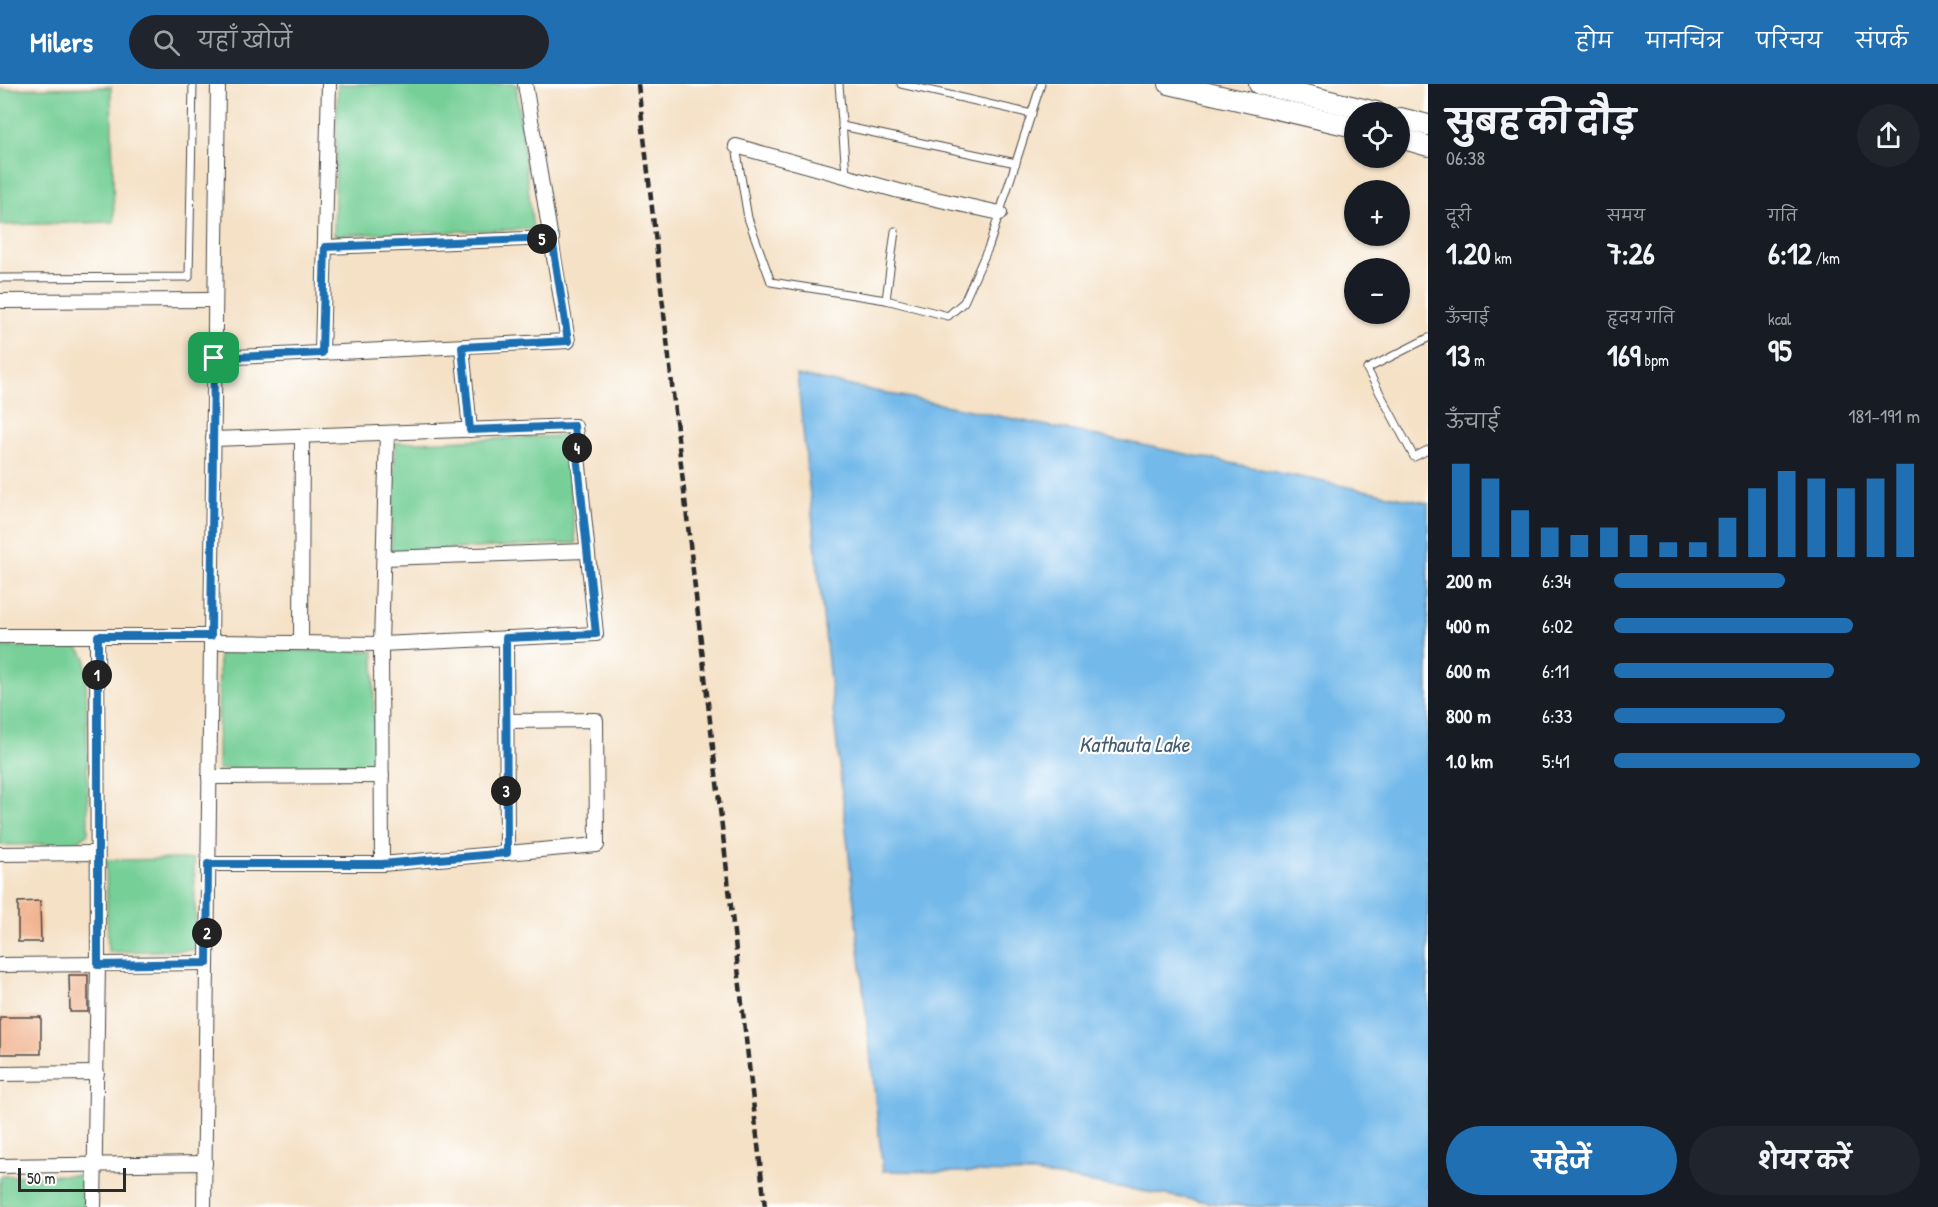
<!DOCTYPE html>
<html lang="hi">
<head>
<meta charset="utf-8">
<style>
	:root { --surface:#171b24; --page:#20242c; --text:#f1f3f6; --muted:#9ea1a6; --accent:#1f6fb2 }
	body { margin:0; font-family:"Patrick Hand","Playpen Sans Deva",sans-serif; background:var(--page); color:var(--text); height:100vh; display:flex; flex-direction:column; font-size:22px; white-space:nowrap }
	* { box-sizing:border-box; margin:0 }
	p { font-size:20px; color:var(--muted) }
	.icon { flex:none; width:33px; height:33px; fill:none; stroke:currentColor; stroke-width:2; stroke-linecap:round; stroke-linejoin:round }
	.map { position:relative; flex:1; overflow:hidden }
	.side { display:flex; flex-direction:column; background:var(--surface); width:510px }
	.side>* { flex:none }
	.tools { position:absolute; left:1344px; top:18px; display:grid; gap:12px }
	.tools a { display:grid; place-items:center; width:66px; height:66px; border-radius:50%; background:var(--surface); box-shadow:0 2px 4px #0004; font-size:30px }
	.scale { position:absolute; left:18px; bottom:15px; width:108px; box-sizing:border-box; padding-left:6px; border:3px solid #2b2b2b; border-top:0; font-size:16px; line-height:21px; white-space:nowrap; color:#2b2b2b; -webkit-text-stroke:4px #fff; paint-order:stroke }
	.pin { position:absolute; display:grid; place-items:center; width:51px; height:51px; color:#fff; margin:-26px; border-radius:12px; box-shadow:0 3px 9px #0006 }
	.km { position:absolute; width:30px; height:30px; margin:-15px; border-radius:50%; background:#222; color:#fff; font-size:16px; line-height:30px; text-align:center }
	.round { display:grid; place-items:center; flex:none; width:63px; height:63px; border-radius:32px; background:var(--page) }
	.head { display:flex; align-items:center; justify-content:space-between; height:102px; padding:0 18px }
	h1 { font-size:33px; font-weight:700; line-height:45px }
	.figures { display:grid; grid-template-columns:repeat(3,1fr); gap:9px; height:102px; padding:6px 18px }
	.figures div { display:grid; align-content:center }
	.figures b { font-size:30px; font-weight:700 }
	.figures small { font-size:16px; font-weight:400 }
	.figures p { font-size:16px }
	.chart { height:168px; padding:12px 18px }
	.chart p { display:flex; justify-content:space-between }
	.chart svg { width:100%; height:108px; margin-top:6px; stroke:var(--accent); stroke-width:6 }
	.action { display:flex; gap:12px; margin-top:auto; padding:12px 18px }
	.action a { flex:1; height:69px; border-radius:36px; background:var(--accent); color:#fff; font-size:24px; font-weight:700; line-height:69px; text-align:center }
	.action a+a { background:var(--page); color:var(--text) }
	ul { padding:0 18px; list-style:none; font-size:20px }
	li { display:grid; grid-template-columns:96px 72px 1fr; align-items:center; height:45px }
	li i { height:15px; border-radius:8px; background:var(--accent) }
	header { display:flex; align-items:center; gap:36px; box-sizing:border-box; height:84px; padding:0 30px; background:var(--accent); color:#fff }
	header strong { font-size:28px }
	nav { display:flex; gap:33px; margin-inline-start:auto; font-size:21px }
	.search { width:420px; height:54px; background:var(--page); display:flex; align-items:center; gap:15px; box-sizing:border-box; padding:0 21px; border-radius:33px; color:var(--muted); font-size:22px }
	main { display:flex; flex:1; min-height:0 }
	.map>svg:first-child { display:block }
	.green { fill:#76cf96; stroke:#507d60; stroke-width:1.5 }
	.water { fill:#73b9ea; stroke:#4f728a; stroke-width:1.5 }
	.building { fill:#f1b48f }
	.lines { fill:none; stroke-linecap:round; stroke-linejoin:round }
	.lane-casing { stroke:#494642; stroke-width:9 }
	.street-casing { stroke:#494642; stroke-width:16 }
	.secondary-casing { stroke:#494642; stroke-width:22 }
	.lane { stroke:#fff; stroke-width:7 }
	.street { stroke:#fff; stroke-width:14 }
	.secondary { stroke:#fff; stroke-width:20 }
	.rail { stroke:#2b2b2b; stroke-width:4.5; stroke-dasharray:9 4.5; stroke-linecap:butt }
	.route-casing { stroke:#fff; stroke-width:12 }
	.route { stroke:#1f6fb2; stroke-width:8 }
	.labels { text-anchor:middle; stroke-width:4.5; stroke-linejoin:round; paint-order:stroke }
	.water-label { font-size:22px; font-style:italic; fill:#445d6e; stroke:#fff }
</style>
</head>
<body>
<header>
<strong>Milers</strong>
<div class="search"><svg class="icon" aria-label="search" viewBox="0 0 24 24"><circle cx="10" cy="10" r="6"/><path d="M15 15l6 6"/></svg>यहाँ खोजें</div>
<nav><a>होम</a><a>मानचित्र</a><a>परिचय</a><a>संपर्क</a></nav>
</header>
<main>
<div class="map">
<svg width="1428" height="1123" viewBox="0 0 1428 1123">
	<rect width="100%" height="100%" fill="#fff"/>
	<filter id="ink" filterUnits="userSpaceOnUse"><feTurbulence type="fractalNoise" baseFrequency=".0167" numOctaves="2"/><feDisplacementMap in="SourceGraphic" scale="12" xChannelSelector="R" yChannelSelector="G"/><feConvolveMatrix kernelMatrix="1 2 1 2 8 2 1 2 1" color-interpolation-filters="sRGB"/></filter>
	<filter id="wash" filterUnits="userSpaceOnUse"><feTurbulence type="fractalNoise" baseFrequency=".008" numOctaves="4" result="noise"/><feDisplacementMap in="SourceGraphic" scale="24" xChannelSelector="R" yChannelSelector="G"/><feGaussianBlur stdDeviation="1.35" result="paint"/><feColorMatrix in="noise" values="0 0 0 0 0 0 0 0 0 0 0 0 0 0 0 0 0 1.4 0 .05"/><feComposite in="paint" operator="in"/></filter>
	<g filter="url(#wash)">
		<rect width="100%" height="100%" fill="#f4e1c6"/>
		<g class="green">
			<polygon points="338,0 516,0 533,145 334,151"/>
			<polygon points="111,3 114,138 0,141 0,5"/>
			<polygon points="565,352 576,459 391,468 395,359"/>
			<polygon points="0,563 77,563 86,574 88,749 75,760 0,761"/>
			<polygon points="219,566 374,567 374,685 218,685"/>
			<polygon points="194,775 196,866 108,868 106,776"/>
			<polygon points="85,1091 84,1123 0,1123 0,1092"/>
		</g>
		<polygon class="water" points="797,291 1428,419 1428,1123 1260,1123 1218,1120 1035,1089 883,1087"/>
		<g id="blocks">
			<g class="building">
				<polygon points="40,817 41,858 18,858 18,818"/>
				<polygon points="69,891 88,891 88,928 70,928"/>
				<rect x="0" y="933" width="41" height="37"/>
			</g>
		</g>
	</g>
	<g filter="url(#ink)">
		<use href="#blocks" fill-opacity="0" stroke="#494642" stroke-width="1.5"/>
		<g class="lines">
			<defs>
				<g id="lane">
					<polyline points="839,0 846,90"/>
					<polyline points="901,0 1032,30"/>
					<polyline points="842,42 1016,79"/>
					<polyline points="736,63 748,134 771,198 886,216 948,232 964,218 989,162 1041,0"/>
					<polyline points="0,194 189,193 193,0"/>
					<polyline points="886,216 895,147"/>
					<polyline points="1428,254 1367,285 1414,373 1428,366"/>
				</g>
				<g id="street">
					<polyline points="736,62 899,107 1000,129"/>
					<polyline points="325,163 552,154"/>
					<polyline points="0,217 215,216"/>
					<polyline points="462,263 470,346"/>
					<polyline points="322,269 329,0"/>
					<polyline points="214,274 568,257 525,0"/>
					<polyline points="384,474 586,467"/>
					<polyline points="0,552 211,552"/>
					<polyline points="506,554 507,769"/>
					<polyline points="211,558 381,560 596,550 575,342 213,355"/>
					<polyline points="301,559 302,352"/>
					<polyline points="209,693 382,692"/>
					<polyline points="0,770 96,769"/>
					<polyline points="208,780 382,780 597,761 596,636 506,637"/>
					<polyline points="382,780 381,560 387,349"/>
					<polyline points="0,881 207,879"/>
					<polyline points="0,990 97,989"/>
					<polyline points="0,1082 205,1079"/>
					<polyline points="94,1123 98,881 97,552"/>
					<polyline points="204,1123 218,0"/>
				</g>
				<g id="secondary">
					<polyline points="1169,0 1354,43"/>
					<polyline points="1259,0 1376,28"/>
					<polyline points="1400,34 1428,41"/>
					<polyline points="1400,54 1428,62"/>
				</g>
			</defs>
			<use href="#lane" class="lane-casing"/>
			<use href="#street" class="street-casing"/>
			<use href="#secondary" class="secondary-casing"/>
			<use href="#lane" class="lane"/>
			<use href="#street" class="street"/>
			<use href="#secondary" class="secondary"/>
			<polyline class="rail" points="638,0 765,1123"/>
		</g>
	</g>
	<g class="lines" filter="url(#ink)">
		<defs>
			<polygon id="route" points="552,154 568,257 462,263 470,346 574,342 596,550 506,554 507,769 382,780 208,780 207,879 98,881 98,552 211,552 214,274 322,269 325,163"/>
		</defs>
		<use href="#route" class="route-casing"/>
		<use href="#route" class="route"/>
	</g>
	<g class="labels">
		<g class="water-label">
			<text x="1134" y="668">Kathauta Lake</text>
		</g>
	</g>
</svg>
<div class="tools">
<a><svg class="icon" aria-label="locate" viewBox="0 0 24 24"><circle cx="12" cy="12" r="6"/><path d="M12 2v4M12 18v4M2 12h4M18 12h4"/></svg></a>
<a>+</a>
<a>−</a>
</div>
<div class="scale">50 m</div>
<div class="pin" style="left:214px;top:274px;background:#1e9e55"><svg class="icon" aria-label="arrive" viewBox="0 0 24 24"><path d="M6 21V4h12l-3 4 3 4H6"/></svg></div>
<b class="km" style="left:97px;top:591px">1</b>
<b class="km" style="left:207px;top:849px">2</b>
<b class="km" style="left:506px;top:707px">3</b>
<b class="km" style="left:577px;top:364px">4</b>
<b class="km" style="left:542px;top:155px">5</b>
</div>
<section class="side">
<div class="head"><div><h1>सुबह की दौड़</h1><p>06:38</p></div><a class="round"><svg class="icon" aria-label="share" viewBox="0 0 24 24"><path d="M12 15V3M7 8l5-5 5 5M5 13v7h14v-7"/></svg></a></div>
<div class="figures">
<div><p>दूरी</p><b>1.20<small> km</small></b></div>
<div><p>समय</p><b>7:26</b></div>
<div><p>गति</p><b>6:12<small> /km</small></b></div>
</div>
<div class="figures">
<div><p>ऊँचाई</p><b>13<small> m</small></b></div>
<div><p>हृदय गति</p><b>169<small> bpm</small></b></div>
<div><p>kcal</p><b>95</b></div>
</div>
<div class="chart"><p><span>ऊँचाई</span>181–191 m</p>
<svg viewBox="0 0 160 44" preserveAspectRatio="none"><path d="M5 44V6M15 44V12M25 44V25M35 44V32M45 44V35M55 44V32M65 44V35M75 44V38M85 44V38M95 44V28M105 44V16M115 44V9M125 44V12M135 44V16M145 44V12M155 44V6"/></svg>
</div>
<ul>
<li><b>200 m</b>6:34<i style="width:56%"></i></li>
<li><b>400 m</b>6:02<i style="width:78%"></i></li>
<li><b>600 m</b>6:11<i style="width:72%"></i></li>
<li><b>800 m</b>6:33<i style="width:56%"></i></li>
<li><b>1.0 km</b>5:41<i style="width:100%"></i></li>
</ul>
<div class="action"><a>सहेजें</a><a>शेयर करें</a></div>
</section>
</main>
</body>
</html>
